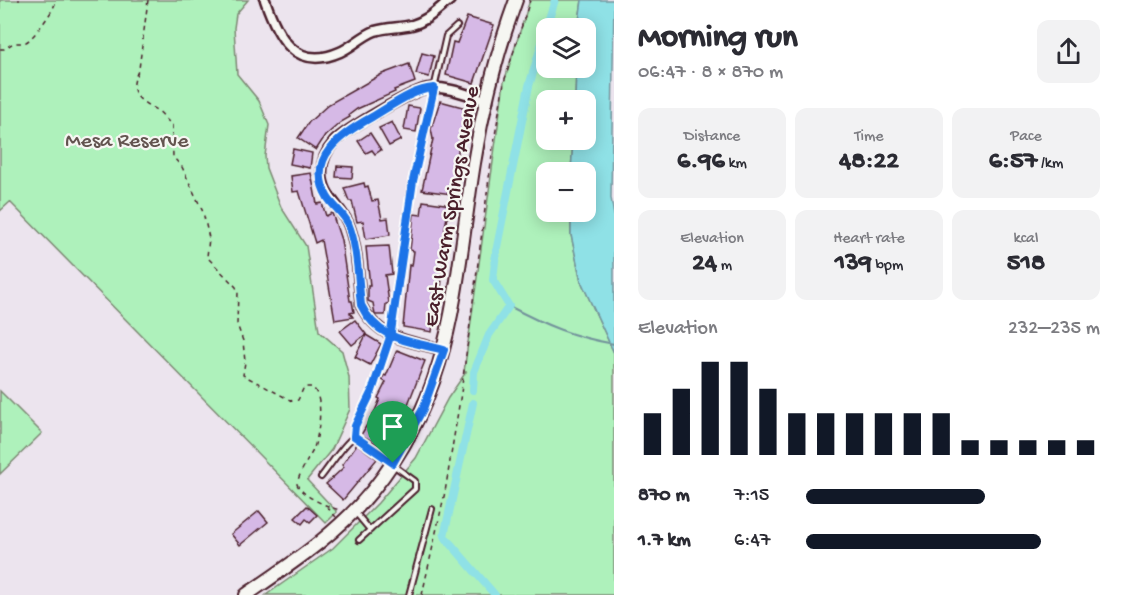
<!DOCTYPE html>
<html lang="en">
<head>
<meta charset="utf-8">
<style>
	:root { --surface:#fff; --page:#f2f2f3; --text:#2b2b33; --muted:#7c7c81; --accent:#111827 }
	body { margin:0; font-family:"Gochi Hand",sans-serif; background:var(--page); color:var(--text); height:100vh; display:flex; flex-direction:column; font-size:22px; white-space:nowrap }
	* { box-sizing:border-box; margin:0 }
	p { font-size:20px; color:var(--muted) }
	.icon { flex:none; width:33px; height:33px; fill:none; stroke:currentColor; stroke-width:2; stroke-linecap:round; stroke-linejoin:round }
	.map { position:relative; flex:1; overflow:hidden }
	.sheet { display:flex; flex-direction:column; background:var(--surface); width:510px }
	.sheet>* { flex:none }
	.buttons { position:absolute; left:536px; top:18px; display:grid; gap:12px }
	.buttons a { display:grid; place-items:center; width:60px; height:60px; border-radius:12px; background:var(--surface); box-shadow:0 3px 15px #0003; font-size:30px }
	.pin { position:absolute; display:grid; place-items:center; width:51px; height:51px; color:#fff; margin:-62px -26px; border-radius:50% 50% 50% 0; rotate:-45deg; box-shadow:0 0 6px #0007 }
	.pin .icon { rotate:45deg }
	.round { display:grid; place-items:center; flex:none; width:63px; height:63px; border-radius:12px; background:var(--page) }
	.summary { display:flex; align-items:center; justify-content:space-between; height:102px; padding:0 24px }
	h1 { font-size:33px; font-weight:700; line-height:45px }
	.stats { display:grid; grid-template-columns:repeat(3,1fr); gap:9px; height:102px; padding:6px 24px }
	.stats div { display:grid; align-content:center; border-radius:12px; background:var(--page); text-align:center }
	.stats b { font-size:26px; font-weight:700 }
	.stats small { font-size:16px; font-weight:400 }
	.stats p { font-size:16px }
	.chart { height:168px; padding:12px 24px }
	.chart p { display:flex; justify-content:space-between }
	.chart svg { width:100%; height:108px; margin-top:6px; stroke:var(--accent); stroke-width:6 }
	ul { padding:0 24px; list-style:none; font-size:20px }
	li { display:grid; grid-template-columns:96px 72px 1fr; align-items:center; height:45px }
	li i { height:15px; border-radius:8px; background:var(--accent) }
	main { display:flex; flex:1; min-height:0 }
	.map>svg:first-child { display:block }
	.green { fill:#aef1bb; stroke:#7c8873; stroke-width:1.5 }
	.water { fill:#8fe1e6; stroke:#73939b; stroke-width:1.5 }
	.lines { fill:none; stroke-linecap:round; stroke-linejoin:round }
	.stream { stroke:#73939b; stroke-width:2 }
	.canal { stroke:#8fe1e6; stroke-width:8 }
	.building { fill:#d6b9e6; stroke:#4a1f2b; stroke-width:1.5 }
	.lane-casing { stroke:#4a1f2b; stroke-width:8 }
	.street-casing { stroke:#4a1f2b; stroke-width:13 }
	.secondary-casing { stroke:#4a1f2b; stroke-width:16 }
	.path { stroke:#4a1f2b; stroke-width:1.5; stroke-dasharray:4.5 4.5; stroke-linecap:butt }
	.lane { stroke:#f6f6f2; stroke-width:4 }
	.street { stroke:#f6f6f2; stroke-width:8 }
	.secondary { stroke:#f6f6f2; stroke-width:12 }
	.route-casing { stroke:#fff; stroke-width:12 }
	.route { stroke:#1a73e8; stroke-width:8 }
	.labels { text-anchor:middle; stroke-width:4.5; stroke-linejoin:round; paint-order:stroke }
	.park-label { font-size:22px; fill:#63544f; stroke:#f6f6f2 }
	.street-label { font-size:22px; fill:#4a1f2b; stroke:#f6f6f2 }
</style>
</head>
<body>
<main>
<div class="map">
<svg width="614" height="595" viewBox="0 0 614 595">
	<rect width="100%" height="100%" fill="#ece4ee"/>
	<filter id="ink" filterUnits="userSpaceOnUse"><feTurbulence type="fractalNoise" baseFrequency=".0167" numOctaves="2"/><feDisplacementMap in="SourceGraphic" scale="12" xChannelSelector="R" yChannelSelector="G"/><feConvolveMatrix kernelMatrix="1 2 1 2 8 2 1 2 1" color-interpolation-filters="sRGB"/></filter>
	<g filter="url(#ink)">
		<g class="green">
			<polygon points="0,0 248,0 236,14 234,28 237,74 259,101 269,125 265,156 266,168 281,207 306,246 319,331 342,351 349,377 350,409 332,449 307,480 337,512 326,523 10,202 0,211"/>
			<polygon points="530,0 582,0 578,28 546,28 546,68 576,68 575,100 546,100 546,140 573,140 571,172 546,172 546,212 571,212 571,235 581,281 614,353 614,595 266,595 333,548 378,503 416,458 448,398 466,372 464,372 504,82"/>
			<polygon points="0,391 42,433 0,474"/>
		</g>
		<polygon class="water" points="582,0 614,0 611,198 614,215 614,353 581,281 571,235 571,212 585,212 585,172 571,172 573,140 585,140 585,100 575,100 576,68 585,68 585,28 578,28"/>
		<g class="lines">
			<path class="stream" d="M509,306C545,325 573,337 614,344"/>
			<g class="canal">
				<polyline points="546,28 555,0"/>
				<polyline points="473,390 474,372 489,335 509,306 493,280 496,252 529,86 546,30"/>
				<polyline points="473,403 444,536 495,595"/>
			</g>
		</g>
		<g class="building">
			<polygon points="467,17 494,25 474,83 446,75 453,42 457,43"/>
			<polygon points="422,53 434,56 429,77 416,74"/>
			<polygon points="409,64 415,82 394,90 395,92 357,109 349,115 350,117 341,122 325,136 316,150 298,138 309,122 329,104 382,74"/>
			<polygon points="440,101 470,109 459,144 452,194 422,190 433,139 431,129"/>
			<polygon points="408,106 420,108 416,132 404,130"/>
			<polygon points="392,122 401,140 389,146 379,128"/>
			<polygon points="370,133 381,150 375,154 372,150 366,153 358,141"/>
			<polygon points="293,149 312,153 310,168 290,164"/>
			<polygon points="337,166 353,167 352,178 336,177"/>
			<polygon points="311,173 317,204 322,203 326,216 332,213 341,240 350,301 352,301 354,312 350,313 353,317 335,320 321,240 315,243 299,191 293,192 291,176"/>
			<polygon points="364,183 365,187 368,186 372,201 378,200 382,219 388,218 390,235 366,239 363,221 357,222 352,201 349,201 344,188"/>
			<polygon points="423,201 451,205 450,217 447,217 445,227 441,292 437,292 432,332 403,327 409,265 412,266 414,251 410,250 414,214 421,215"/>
			<polygon points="389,246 392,274 385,275 389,303 386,304 385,315 375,315 373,303 368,301 368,286 370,286 366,247"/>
			<polygon points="355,320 366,334 352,345 340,331"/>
			<polygon points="366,335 381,344 370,365 355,357"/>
			<polygon points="397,350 425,361 399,427 390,443 387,441 383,447 361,435 375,411 380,399 378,398 386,382 382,380 384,375 386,376"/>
			<polygon points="357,444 377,459 343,500 326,484 344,467 342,465"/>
			<polygon points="307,506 317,515 310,522 306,519 302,524 295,518"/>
			<polygon points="259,511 268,522 240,545 231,534"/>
		</g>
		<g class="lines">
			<defs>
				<g id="lane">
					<polyline points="354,437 415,481 415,489 359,540"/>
					<path d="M321,477C330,466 344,443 354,437L355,426L372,391L391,331L413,181L446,36L457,26"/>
					<polyline points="355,512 370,530"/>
					<polyline points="409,595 432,509"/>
				</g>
				<g id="street">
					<path d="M265,0C277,35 294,72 340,52C352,47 362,36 375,31C387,27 399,28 412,25C427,21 438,9 450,0"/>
					<path d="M444,350C410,341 378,340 361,305C358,279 358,247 348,223C339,204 321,195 322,171C322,161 327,150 334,142C345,130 414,89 429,88C448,86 470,96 488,101"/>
				</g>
				<path id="secondary" d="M246,595C291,564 337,534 372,491C455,388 454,287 474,163C483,108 497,52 516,0"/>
			</defs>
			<use href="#lane" class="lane-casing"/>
			<use href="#street" class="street-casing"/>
			<use href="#secondary" class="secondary-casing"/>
			<g class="path">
				<polyline points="18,0 20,0"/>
				<path d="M148,0L139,69C126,94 139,100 158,111C164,115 166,121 172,124L173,157L182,167L203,212L209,238L207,257L236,287L238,292L237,324L243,341L245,362L243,375L292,401L298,400L304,387H312C325,397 319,436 313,450C307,462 300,471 297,484C301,496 328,507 340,510"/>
				<path d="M0,49H4C7,48 9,45 12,44C16,42 21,44 26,42C33,39 56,8 56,0"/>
				<polyline points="327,507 336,517"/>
				<polyline points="422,595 445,492 461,393 493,147 504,82 530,0"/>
			</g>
			<use href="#lane" class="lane"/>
			<use href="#street" class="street"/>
			<use href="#secondary" class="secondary"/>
		</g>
	</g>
	<g class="lines" filter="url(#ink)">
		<defs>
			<path id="route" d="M393,463L354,436L355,426L372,391L389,340L391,332L413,181L434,88C413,89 391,106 372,117C343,133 304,158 328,198C334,207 343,213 348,223C358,247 358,279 361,305C378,341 410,341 444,350L423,409L393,463"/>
		</defs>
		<use href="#route" class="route-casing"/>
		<use href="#route" class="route"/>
	</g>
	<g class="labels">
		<g class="park-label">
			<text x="127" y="146">Mesa Reserve</text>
		</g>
		<g class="street-label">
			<text transform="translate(449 206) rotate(-80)" y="8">East Warm Springs Avenue</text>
		</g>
	</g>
</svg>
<div class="buttons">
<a><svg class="icon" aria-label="layers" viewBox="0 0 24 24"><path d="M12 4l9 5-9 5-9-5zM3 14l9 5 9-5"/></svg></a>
<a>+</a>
<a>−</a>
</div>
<div class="pin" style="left:393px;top:463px;background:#1e9e55"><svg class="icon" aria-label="arrive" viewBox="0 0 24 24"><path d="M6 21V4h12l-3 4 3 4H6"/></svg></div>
</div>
<section class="sheet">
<div class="summary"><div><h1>Morning run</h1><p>06:47 · 8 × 870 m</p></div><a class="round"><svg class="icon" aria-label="share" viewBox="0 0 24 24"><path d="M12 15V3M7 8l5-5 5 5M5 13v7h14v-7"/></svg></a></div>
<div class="stats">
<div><p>Distance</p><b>6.96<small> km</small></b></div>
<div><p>Time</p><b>48:22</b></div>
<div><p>Pace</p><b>6:57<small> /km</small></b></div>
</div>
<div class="stats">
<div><p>Elevation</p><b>24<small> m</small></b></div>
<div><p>Heart rate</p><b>139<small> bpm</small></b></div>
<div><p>kcal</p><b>518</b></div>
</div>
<div class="chart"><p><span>Elevation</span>232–235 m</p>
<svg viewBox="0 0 160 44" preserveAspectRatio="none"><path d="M5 44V27M15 44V17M25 44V6M35 44V6M45 44V17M55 44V27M65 44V27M75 44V27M85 44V27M95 44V27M105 44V27M115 44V38M125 44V38M135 44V38M145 44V38M155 44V38"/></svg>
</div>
<ul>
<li><b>870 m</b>7:15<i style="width:61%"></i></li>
<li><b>1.7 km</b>6:47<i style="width:80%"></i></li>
</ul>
</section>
</main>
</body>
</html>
